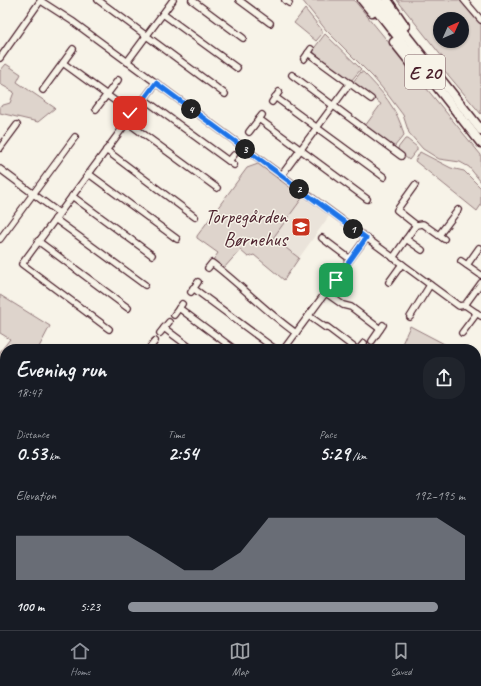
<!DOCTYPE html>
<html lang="en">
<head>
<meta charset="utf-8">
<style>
	:root { --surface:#171b24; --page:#20242c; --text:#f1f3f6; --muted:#9ea1a6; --line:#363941; --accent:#8c9099 }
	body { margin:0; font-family:Caveat,sans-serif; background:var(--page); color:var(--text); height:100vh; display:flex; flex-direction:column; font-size:15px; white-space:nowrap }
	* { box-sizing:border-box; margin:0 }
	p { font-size:13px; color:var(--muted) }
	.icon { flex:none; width:22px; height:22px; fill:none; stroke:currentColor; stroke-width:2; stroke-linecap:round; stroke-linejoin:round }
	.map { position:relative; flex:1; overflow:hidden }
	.details { position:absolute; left:0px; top:344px; width:481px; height:286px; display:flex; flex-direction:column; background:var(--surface); border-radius:16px 16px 0 0; box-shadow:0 1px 3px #0004 }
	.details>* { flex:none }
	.needle { width:26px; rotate:45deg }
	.tools { position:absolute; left:433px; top:12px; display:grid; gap:8px }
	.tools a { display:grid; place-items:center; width:36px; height:36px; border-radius:50%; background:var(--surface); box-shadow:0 1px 3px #0004; font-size:20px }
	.pin { position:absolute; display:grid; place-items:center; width:34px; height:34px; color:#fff; margin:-17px; border-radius:8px; box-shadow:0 2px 6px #0006 }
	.km { position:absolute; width:20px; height:20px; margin:-10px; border-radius:50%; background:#222; color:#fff; font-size:11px; line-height:20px; text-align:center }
	.round { display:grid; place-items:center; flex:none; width:42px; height:42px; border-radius:16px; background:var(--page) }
	.summary { display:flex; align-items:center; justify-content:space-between; height:68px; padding:0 16px }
	h1 { font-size:22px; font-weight:600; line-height:30px }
	.figures { display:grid; grid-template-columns:repeat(3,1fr); gap:6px; height:68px; padding:4px 16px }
	.figures div { display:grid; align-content:center }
	.figures b { font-size:20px; font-weight:600 }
	.figures small { font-size:11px; font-weight:400 }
	.figures p { font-size:11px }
	.chart { height:112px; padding:8px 16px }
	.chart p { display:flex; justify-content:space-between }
	.chart svg { width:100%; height:72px; margin-top:4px; fill:var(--accent); opacity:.7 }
	ul { padding:0 16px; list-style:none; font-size:13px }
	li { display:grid; grid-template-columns:64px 48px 1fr; align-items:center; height:30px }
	li i { height:10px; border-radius:5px; background:var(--accent) }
	.tabs { display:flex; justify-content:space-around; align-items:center; height:56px; border-top:1px solid var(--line); background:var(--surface); font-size:11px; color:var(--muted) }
	.tabs a { display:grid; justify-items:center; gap:2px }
	.tabs .active { color:var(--accent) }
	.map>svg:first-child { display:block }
	.built { fill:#eae3da }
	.green { fill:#ded4cc; stroke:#947a7c; fill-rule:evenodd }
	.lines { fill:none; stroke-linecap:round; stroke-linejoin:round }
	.minor-casing { stroke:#4a1f2b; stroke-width:8 }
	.highway-casing { stroke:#4a1f2b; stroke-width:11 }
	.minor { stroke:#f7f3e8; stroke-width:5.5 }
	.highway { stroke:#f7f3e8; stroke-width:8 }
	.route-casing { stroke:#fff; stroke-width:8 }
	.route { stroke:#1a73e8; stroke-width:5 }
	.labels { text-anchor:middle; stroke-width:3; stroke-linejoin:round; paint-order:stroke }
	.shield { fill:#f7f3e8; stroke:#7e5f64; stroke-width:1 }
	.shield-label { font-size:19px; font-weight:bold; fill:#4a1f2b }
	.poi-label { font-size:20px; fill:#4a1f2b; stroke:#f7f3e8; text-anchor:end }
</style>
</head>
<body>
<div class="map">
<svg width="481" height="630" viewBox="0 0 481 630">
	<rect width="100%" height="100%" fill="#f7f3e8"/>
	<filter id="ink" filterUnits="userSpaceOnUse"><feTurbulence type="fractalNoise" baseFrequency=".025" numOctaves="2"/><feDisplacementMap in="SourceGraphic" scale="8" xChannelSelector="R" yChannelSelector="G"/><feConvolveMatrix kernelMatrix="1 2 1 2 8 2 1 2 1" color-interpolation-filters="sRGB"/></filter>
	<g filter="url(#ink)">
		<g class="built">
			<polygon points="303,197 329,216 299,258 273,238"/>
			<polygon points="0,492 5,495 5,620 0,617"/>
		</g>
		<g class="green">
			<polygon points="302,0 354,0 481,155 481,182 469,167 460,162 439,159 423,149 409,133 403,115 388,95 373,77 326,30"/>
			<path d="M397,0H462L481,24V114L444,70L443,58ZM440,19H462V41H440Z"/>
			<polygon points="305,9 322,30 322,34 316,41 294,23"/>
			<polygon points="325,34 361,69 351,81 312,51"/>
			<polygon points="6,64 21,74 17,82 55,108 38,122 0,113 0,106 10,103 14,92 0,84 0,71"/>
			<path d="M361,72H363C381,90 398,109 404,135L394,147L365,126L381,104L353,82Z"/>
			<polygon points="405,139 407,139 417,147 417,150 409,160 398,151 398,148"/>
			<polygon points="420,152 451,168 464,171 481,188 481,205 477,211 415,161"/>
			<polygon points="258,164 303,197 273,238 299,258 284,280 254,255 248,257 240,250 224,268 213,260 218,253 197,238 197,236 247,168"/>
			<polygon points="0,295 50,326 38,349 5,349 5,385 0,382 0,352 10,339 0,333"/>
			<polygon points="410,326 454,349 411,349 401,346"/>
			<polygon points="476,361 481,363 481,424 476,432"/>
			<polygon points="481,561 481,630 392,630 379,625 476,625 476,571"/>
			<polygon points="12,625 265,625 267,630 18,630"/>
		</g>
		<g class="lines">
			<defs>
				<g id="minor">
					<polyline points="98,0 225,94"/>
					<polyline points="192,0 243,38"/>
					<polyline points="239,0 270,23"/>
					<polyline points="285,0 289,3"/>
					<polyline points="464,0 481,20"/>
					<polyline points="41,1 72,21 459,306 465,305 481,316"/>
					<polyline points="163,14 237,68"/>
					<polyline points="308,53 371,99"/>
					<polyline points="0,58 41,0"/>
					<polyline points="304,59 311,49"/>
					<polyline points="127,62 173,0"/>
					<polyline points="63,63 133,114"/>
					<polyline points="292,75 401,156"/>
					<polyline points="43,90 73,49"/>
					<polyline points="275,97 384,177"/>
					<polyline points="144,99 234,165"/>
					<polyline points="272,102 279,92"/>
					<polyline points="96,109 118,80"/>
					<polyline points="259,119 367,199"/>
					<polyline points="127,122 217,188"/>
					<polyline points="249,132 262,115"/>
					<polyline points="0,148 17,125"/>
					<polyline points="106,150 195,217"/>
					<polyline points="229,161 234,155"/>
					<polyline points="0,169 59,213"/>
					<polyline points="89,174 177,239"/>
					<polyline points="281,176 350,83"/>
					<polyline points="415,185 397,210 416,225 423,224 444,239"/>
					<polyline points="72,196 152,255"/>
					<polyline points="55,219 145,285"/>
					<polyline points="439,235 458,210"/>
					<polyline points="322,238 350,259"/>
					<polyline points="0,239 75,137"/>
					<polyline points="406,239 422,250"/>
					<polyline points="38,241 128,308"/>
					<polyline points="393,258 416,225"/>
					<polyline points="461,261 481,275"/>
					<polyline points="467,265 479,248"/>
					<path d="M208,268L212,263C241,285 266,312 296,333"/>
					<polyline points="389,282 402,264"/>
					<polyline points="193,288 275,349"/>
					<polyline points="191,292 198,282"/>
					<polyline points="326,293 343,305 351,307 380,329"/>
					<polyline points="465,305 481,283"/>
					<polyline points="179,308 234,349"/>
					<polyline points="174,315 182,304"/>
					<polyline points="309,316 326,328 327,327 356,349"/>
					<polyline points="410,317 430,285"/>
					<polyline points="164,328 192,349"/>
					<polyline points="109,329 22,264 156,83"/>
					<polyline points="160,333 169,322"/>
					<polyline points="462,333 477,313"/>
					<polyline points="372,341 383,325"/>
					<polyline points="149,349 155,341"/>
					<polyline points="284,349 366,238"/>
					<polyline points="359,349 364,343"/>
				</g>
				<g id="highway">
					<polyline points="362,0 372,12"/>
					<polyline points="369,0 481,143"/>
					<polyline points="378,0 481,130"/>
					<polyline points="387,0 405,26"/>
					<polyline points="394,42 414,67"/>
				</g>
			</defs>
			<use href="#minor" class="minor-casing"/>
			<use href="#highway" class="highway-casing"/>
			<use href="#minor" class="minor"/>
			<use href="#highway" class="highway"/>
		</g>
	</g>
	<g class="lines" filter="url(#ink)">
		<defs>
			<polyline id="route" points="130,113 133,114 156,83 366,238 336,280"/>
		</defs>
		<use href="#route" class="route-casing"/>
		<use href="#route" class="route"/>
	</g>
	<defs>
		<symbol id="school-square" viewBox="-11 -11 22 22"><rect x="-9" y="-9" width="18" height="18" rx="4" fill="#c8321e" stroke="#f7f3e8"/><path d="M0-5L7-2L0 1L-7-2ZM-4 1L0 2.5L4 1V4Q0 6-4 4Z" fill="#fff"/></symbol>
	</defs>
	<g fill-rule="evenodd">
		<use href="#school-square" x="290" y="216" width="22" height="22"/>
	</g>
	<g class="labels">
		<rect class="shield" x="405" y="55" width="40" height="34" rx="3"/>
		<g class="shield-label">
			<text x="425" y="79">E 20</text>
		</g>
		<g class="poi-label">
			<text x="287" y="223">Torpegården<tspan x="287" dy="23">Børnehus</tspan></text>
		</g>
	</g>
</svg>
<div class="tools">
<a><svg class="needle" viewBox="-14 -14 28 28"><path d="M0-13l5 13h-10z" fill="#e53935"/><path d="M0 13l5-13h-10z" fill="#9ea1a6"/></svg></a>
</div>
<div class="pin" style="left:336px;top:280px;background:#1e9e55"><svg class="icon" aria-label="arrive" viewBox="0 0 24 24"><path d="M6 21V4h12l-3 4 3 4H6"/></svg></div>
<div class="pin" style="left:130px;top:113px;background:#d93025"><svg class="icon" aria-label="check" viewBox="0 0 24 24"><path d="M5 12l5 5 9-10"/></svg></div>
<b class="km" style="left:353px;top:229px">1</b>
<b class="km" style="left:299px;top:189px">2</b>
<b class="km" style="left:245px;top:149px">3</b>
<b class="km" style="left:191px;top:109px">4</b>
<section class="details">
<div class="summary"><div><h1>Evening run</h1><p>18:47</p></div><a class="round"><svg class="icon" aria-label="share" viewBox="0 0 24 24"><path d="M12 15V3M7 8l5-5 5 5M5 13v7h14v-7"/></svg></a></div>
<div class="figures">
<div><p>Distance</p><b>0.53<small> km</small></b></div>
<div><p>Time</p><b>2:54</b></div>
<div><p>Pace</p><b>5:29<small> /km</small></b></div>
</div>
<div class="chart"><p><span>Elevation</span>192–195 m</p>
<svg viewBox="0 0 160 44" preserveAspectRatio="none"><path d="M0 44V17L10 17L20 17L30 17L40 17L50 27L60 38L70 38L80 27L90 6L100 6L110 6L120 6L130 6L140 6L150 6L160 17V44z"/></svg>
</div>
<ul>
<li><b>100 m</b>5:23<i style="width:92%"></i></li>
</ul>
</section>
</div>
<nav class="tabs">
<a class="active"><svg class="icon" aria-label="home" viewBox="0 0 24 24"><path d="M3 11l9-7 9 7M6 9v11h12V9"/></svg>Home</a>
<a><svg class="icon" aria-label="map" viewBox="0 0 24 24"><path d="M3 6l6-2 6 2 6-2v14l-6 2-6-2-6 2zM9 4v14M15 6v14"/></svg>Map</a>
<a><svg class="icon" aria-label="saved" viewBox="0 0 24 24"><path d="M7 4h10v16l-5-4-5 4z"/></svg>Saved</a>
</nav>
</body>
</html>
